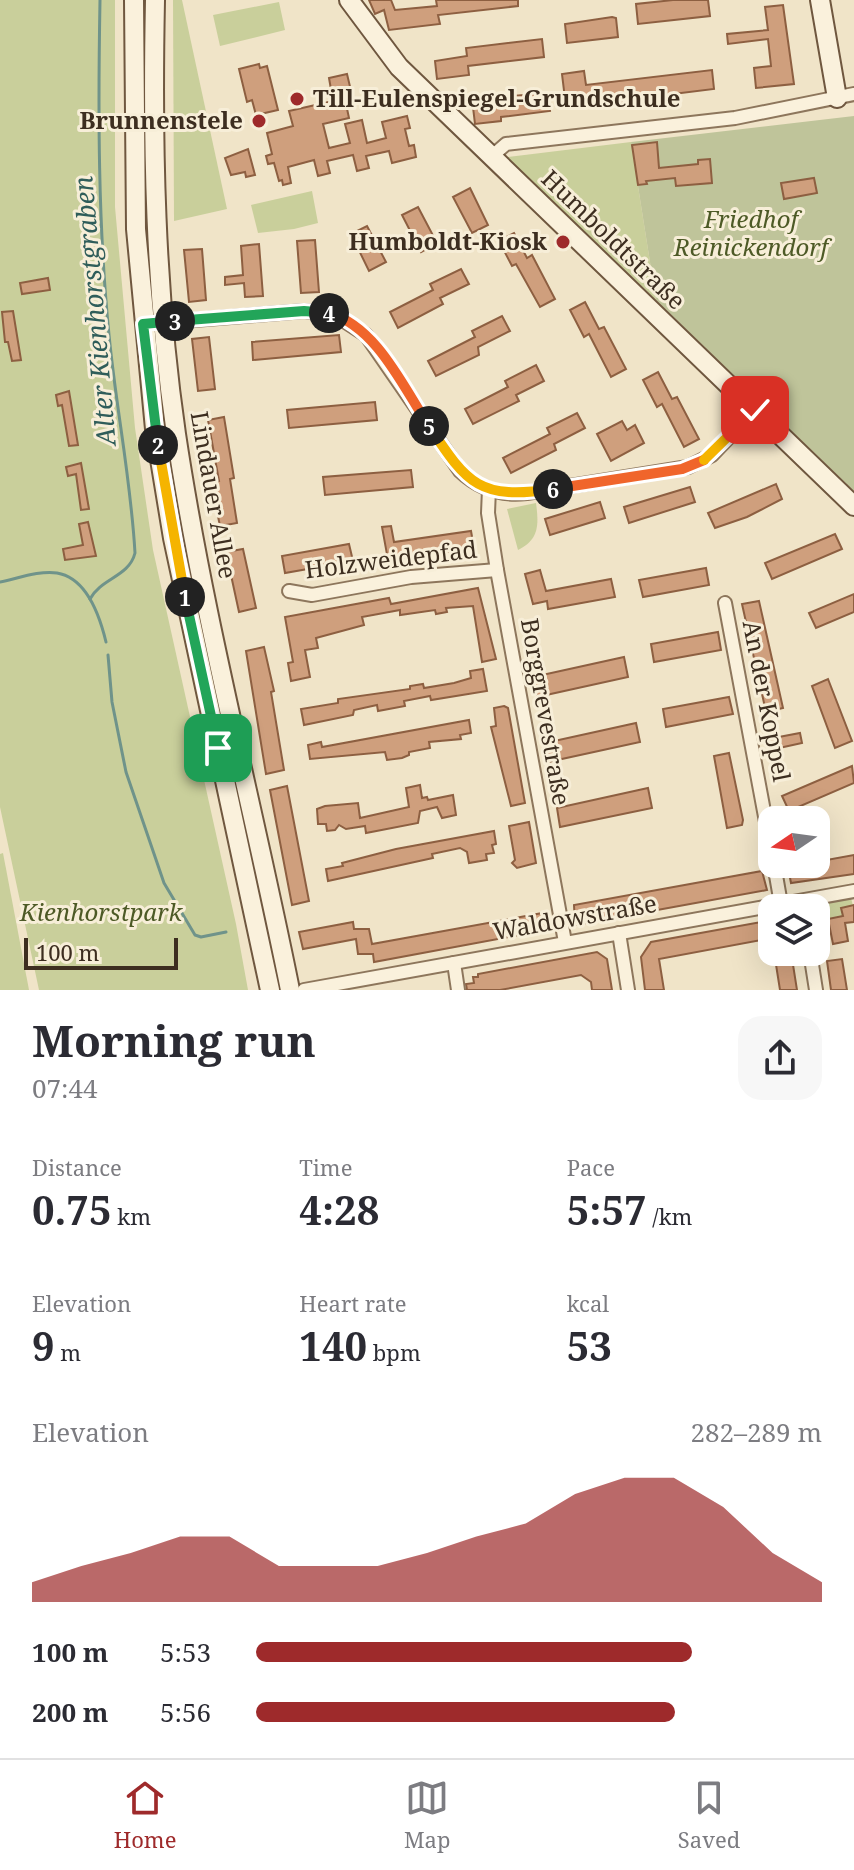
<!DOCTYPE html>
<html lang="en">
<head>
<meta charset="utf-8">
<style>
	:root { --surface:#fff; --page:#f7f7f7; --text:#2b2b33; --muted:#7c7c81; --line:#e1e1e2; --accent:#9e2a2b }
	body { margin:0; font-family:"Noto Serif",serif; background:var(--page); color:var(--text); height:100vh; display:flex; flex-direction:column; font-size:30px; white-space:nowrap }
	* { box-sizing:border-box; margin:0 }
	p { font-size:26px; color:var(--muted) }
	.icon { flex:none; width:44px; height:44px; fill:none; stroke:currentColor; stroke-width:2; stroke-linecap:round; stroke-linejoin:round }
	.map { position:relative; height:990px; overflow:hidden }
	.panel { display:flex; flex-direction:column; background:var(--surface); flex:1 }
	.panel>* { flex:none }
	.needle { width:52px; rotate:257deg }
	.controls { position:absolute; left:758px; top:806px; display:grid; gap:16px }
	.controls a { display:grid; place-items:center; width:72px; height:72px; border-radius:16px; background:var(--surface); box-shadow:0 8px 32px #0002; font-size:40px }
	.scale { position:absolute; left:24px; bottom:20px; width:154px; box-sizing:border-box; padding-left:8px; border:4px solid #3d2e20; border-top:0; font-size:22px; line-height:28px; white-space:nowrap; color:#3d2e20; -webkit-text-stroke:6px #f7eed8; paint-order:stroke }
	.pin { position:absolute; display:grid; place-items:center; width:68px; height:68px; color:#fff; margin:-34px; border-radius:16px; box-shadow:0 4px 12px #0006 }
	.km { position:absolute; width:40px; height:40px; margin:-20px; border-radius:50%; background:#222; color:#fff; font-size:22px; line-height:40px; text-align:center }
	.round { display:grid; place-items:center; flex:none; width:84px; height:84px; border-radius:24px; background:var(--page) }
	.head { display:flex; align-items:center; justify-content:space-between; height:136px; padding:0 32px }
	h1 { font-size:44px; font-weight:700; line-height:60px }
	.figures { display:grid; grid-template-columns:repeat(3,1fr); gap:12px; height:136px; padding:8px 32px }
	.figures div { display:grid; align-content:center }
	.figures b { font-size:40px; font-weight:700 }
	.figures small { font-size:22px; font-weight:400 }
	.figures p { font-size:22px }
	.chart { height:224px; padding:16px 32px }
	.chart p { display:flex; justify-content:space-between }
	.chart svg { width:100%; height:144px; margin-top:8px; fill:var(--accent); opacity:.7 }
	ul { padding:0 32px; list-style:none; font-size:26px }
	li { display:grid; grid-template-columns:128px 96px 1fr; align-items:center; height:60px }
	li i { height:20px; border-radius:10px; background:var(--accent) }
	.menu { display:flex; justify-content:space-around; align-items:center; height:112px; border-top:2px solid var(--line); background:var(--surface); font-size:22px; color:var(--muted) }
	.menu a { display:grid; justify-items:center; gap:4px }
	.menu .active { color:var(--accent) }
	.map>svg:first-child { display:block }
	.green { fill:#c9cf9b }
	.cemetery { fill:#bfc49a }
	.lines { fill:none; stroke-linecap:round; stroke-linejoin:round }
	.stream { stroke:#6f938a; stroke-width:3 }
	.building { fill:#cf9f7d; stroke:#8d5f41; stroke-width:2 }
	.street-casing { stroke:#8d765c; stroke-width:16 }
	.secondary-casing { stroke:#6f573f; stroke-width:22 }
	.street { stroke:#faf1dc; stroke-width:12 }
	.secondary { stroke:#faf1dc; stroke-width:18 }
	.split-1-casing { stroke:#fff; stroke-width:16 }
	.split-2-casing { stroke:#fff; stroke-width:16 }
	.split-3-casing { stroke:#fff; stroke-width:16 }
	.split-4-casing { stroke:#fff; stroke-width:16 }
	.split-5-casing { stroke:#fff; stroke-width:16 }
	.split-6-casing { stroke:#fff; stroke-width:16 }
	.split-7-casing { stroke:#fff; stroke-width:16 }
	.split-8-casing { stroke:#fff; stroke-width:16 }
	.split-1 { stroke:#22a559; stroke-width:10 }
	.split-2 { stroke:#f5b400; stroke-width:10 }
	.split-3 { stroke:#22a559; stroke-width:10 }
	.split-4 { stroke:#22a559; stroke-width:10 }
	.split-5 { stroke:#f0652b; stroke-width:10 }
	.split-6 { stroke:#f5b400; stroke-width:10 }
	.split-7 { stroke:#f0652b; stroke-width:10 }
	.split-8 { stroke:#f5b400; stroke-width:10 }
	.poi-dot { fill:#9e2a2b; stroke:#f7eed8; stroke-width:3 }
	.labels { text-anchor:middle; stroke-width:6; stroke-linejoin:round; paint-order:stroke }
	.poi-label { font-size:24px; font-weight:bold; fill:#3d2e20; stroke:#f7eed8; text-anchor:end }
	.park-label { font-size:24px; font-style:italic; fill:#4d5a26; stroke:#f7eed8 }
	.street-label { font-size:24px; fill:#3d2e20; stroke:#f7eed8 }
	.water-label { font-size:26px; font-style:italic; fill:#2f5d5a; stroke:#f7eed8 }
</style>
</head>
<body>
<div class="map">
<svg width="854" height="990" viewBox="0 0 854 990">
	<rect width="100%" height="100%" fill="#f0e4c8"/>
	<g class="green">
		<polygon points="0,0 115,0 115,207 135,428 153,550 236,924 248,990 39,990 0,807"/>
		<polygon points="173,0 182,0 227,209 174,221"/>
		<polygon points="279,2 285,30 220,46 213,15"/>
		<polygon points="631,142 656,300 507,157"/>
		<polygon points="312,191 318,223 294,229 258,233 251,205"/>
		<path d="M536,503C539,525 539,540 518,550L507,509Z"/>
		<polygon points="3,853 29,990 0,990 0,854"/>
		<polygon points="851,898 853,906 842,908 843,916 830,930 816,933 816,908 813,908 821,903"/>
	</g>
	<polygon class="cemetery" points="854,116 854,491 656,300 631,142"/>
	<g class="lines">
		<g class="stream">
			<path d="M0,582C16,579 40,570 57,573C87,578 100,617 106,642"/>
			<path d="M90,599C101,578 129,577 135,553C131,480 116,408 109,335C98,224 98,112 100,0"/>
			<polyline points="108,655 112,702 126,772 164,883 195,935 201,937 226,932"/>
		</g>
	</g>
	<g class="building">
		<polygon points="369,0 391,0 395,10 437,6 436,0 518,0 518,6 438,15 440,24 389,30 384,10 375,14"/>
		<polygon points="673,0 708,0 710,16 638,24 636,4"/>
		<polygon points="783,5 794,84 756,88 754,68 771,66 768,39 728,44 727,34 768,30 765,7"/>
		<polygon points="612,17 616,18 618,37 567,43 565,24"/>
		<polygon points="542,39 544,57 468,66 469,75 437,79 435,61 467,56 466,48"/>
		<polygon points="259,64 260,68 267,66 278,110 256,115 252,100 247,102 239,69"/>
		<polygon points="712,70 714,89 665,95 658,97 658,100 566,107 562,74 584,71 586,85"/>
		<polygon points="347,74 352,95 350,103 346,104 349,118 323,124 329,148 350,143 345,124 362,120 367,143 386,138 382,122 407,116 410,128 405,129 409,146 414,145 416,157 392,163 389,151 366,156 369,168 357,171 353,155 327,161 330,173 318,176 314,160 288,167 291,183 283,185 282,180 279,181 274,163 268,164 266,156 272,154 267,133 293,126 289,111 333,101 329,78"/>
		<polygon points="548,93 550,111 501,117 501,121 475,124 473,107 499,103 498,99 512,96"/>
		<polygon points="657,142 659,168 698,164 698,160 710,159 712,183 676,186 675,178 646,181 647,184 638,185 632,145"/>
		<polygon points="248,149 255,175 246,177 245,172 231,175 225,158"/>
		<polygon points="814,178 817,193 784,199 781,183"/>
		<polygon points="470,188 488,225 472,233 453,197"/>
		<polygon points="418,207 437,243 421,252 402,215"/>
		<polygon points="367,226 386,262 369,271 351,234"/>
		<polygon points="514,233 527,258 532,255 555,299 540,307 516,264 512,266 499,241"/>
		<polygon points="315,240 319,292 301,293 297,241"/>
		<polygon points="259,244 263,296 245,297 244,283 225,285 225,277 243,275 241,246"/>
		<polygon points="202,249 206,300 189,302 184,250"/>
		<polygon points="461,269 469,284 440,298 443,304 398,328 390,312 433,290 430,284"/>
		<polygon points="48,278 50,290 22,294 20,283"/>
		<polygon points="585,302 599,329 604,327 626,369 611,377 589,334 584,337 570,310"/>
		<polygon points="13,311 21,360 12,361 8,342 5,342 2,312"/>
		<polygon points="502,316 510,331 478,347 479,355 436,376 428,361 475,337 472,331"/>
		<polygon points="339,335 341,352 253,360 252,342"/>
		<polygon points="209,337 215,389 198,391 192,339"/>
		<polygon points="536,365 544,381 516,395 519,401 473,424 465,409 508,387 505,381"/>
		<polygon points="658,372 672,399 677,397 699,439 684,447 662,404 657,407 643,380"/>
		<polygon points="69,391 78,445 69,446 62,405 58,406 56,395"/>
		<polygon points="375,402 377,420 289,428 287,410"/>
		<polygon points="577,413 585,428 554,444 556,450 511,473 503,458 550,434 547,428"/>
		<polygon points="224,417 234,478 230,479 237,523 220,526 211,482 219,481 208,420"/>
		<polygon points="622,421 627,430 635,425 644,443 611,461 597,434"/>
		<polygon points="81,463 89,509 81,510 76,474 68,476 66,467"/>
		<polygon points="411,470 413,487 325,495 323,477"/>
		<polygon points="776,484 782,499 747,517 715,528 708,513"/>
		<polygon points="690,487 695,502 629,523 624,507"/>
		<polygon points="600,502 605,518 550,535 545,519"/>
		<polygon points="88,522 96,556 65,560 63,549 83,545 79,524"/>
		<polygon points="391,526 394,542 471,531 474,548 388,560 382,527"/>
		<polygon points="835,534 842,549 772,579 765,563"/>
		<polygon points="349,544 353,561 285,573 282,556"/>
		<polygon points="243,549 256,608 239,612 226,552"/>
		<polygon points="706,568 709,585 643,597 639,580"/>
		<polygon points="540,570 546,591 611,579 615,597 548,609 547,601 533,604 525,574"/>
		<polygon points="478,588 496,659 482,662 473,606 446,608 447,612 436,614 435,610 400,615 400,610 362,617 364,625 316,638 318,648 305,650 310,677 291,681 288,663 293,662 285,617 389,598 391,604"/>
		<polygon points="854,594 854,612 816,628 809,613"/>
		<polygon points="759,601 783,708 766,712 742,604"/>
		<polygon points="718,632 721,650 654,662 651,644"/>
		<polygon points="264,647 274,691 271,692 284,770 266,774 246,651"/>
		<polygon points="624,657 628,677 537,697 533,677"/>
		<polygon points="483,669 487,691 431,700 430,696 404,701 405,706 378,711 377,705 354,710 353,715 304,725 301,709 338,703 338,699 410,689 410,686 423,684 424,688 454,683 471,678 470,671"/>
		<polygon points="828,679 852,741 835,748 812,686"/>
		<polygon points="729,697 733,714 666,727 663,709"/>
		<polygon points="504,706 508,708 525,803 511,806 491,727 496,726 494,708"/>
		<polygon points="469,720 471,733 460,735 461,739 429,742 430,748 409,752 409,755 402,758 387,760 385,752 310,759 308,745 321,742 322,747"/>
		<polygon points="636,723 640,742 548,762 545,743"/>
		<polygon points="800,733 802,743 770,750 768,739"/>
		<polygon points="729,753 743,820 742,825 727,828 714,756"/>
		<polygon points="852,766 854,783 789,811 782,796"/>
		<polygon points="420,785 422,798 427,797 428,800 453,795 456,815 442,818 437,807 420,811 418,823 366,833 365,826 346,829 339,825 335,830 327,831 326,824 318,824 317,809 325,806 358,803 360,818 409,807 406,788"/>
		<polygon points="287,786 309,901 292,905 270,790"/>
		<polygon points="648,788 652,808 560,827 557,808"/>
		<polygon points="529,822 536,863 517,868 512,863 515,860 509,826"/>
		<polygon points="494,831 496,844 492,845 494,853 486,854 487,860 469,863 467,852 460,848 432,854 433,858 328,881 326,869 343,866 342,863 396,849"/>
		<polygon points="854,855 854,874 791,883 788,867"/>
		<polygon points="762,871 767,890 575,925 574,905"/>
		<polygon points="854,905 854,922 845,923 848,941 833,944 828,919 843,916 841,908"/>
		<polygon points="548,912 551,929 374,962 373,954 358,954 356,939 303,949 299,932 353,922 354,929 369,929 372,944"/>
		<polygon points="772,920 772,938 659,959 664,990 645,990 641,957 651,942"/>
		<polygon points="597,952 607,959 612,990 592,990 591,982 581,975 500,990 467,990 466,984 474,983 473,977 478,977 478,974"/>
		<polygon points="774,952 791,952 797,990 780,990"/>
		<polygon points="842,959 847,990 831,990 827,961"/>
	</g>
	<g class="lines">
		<defs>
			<g id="street">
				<polyline points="491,157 506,144 735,118 854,94"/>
				<path d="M158,323L304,311L335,315L366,335L460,471C479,489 502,496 527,493L688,467L712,455L755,410"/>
				<polyline points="489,489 488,513 497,570 565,942"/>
				<polyline points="289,591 312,595 411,577 497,570"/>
				<polyline points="725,603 772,854"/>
				<polyline points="774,864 781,904"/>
				<polyline points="619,933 628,990"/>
				<polyline points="810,952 816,990"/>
				<polyline points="454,963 458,990"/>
				<polyline points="304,990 854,891"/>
			</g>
			<g id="secondary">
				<polyline points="134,0 136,229 155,429 173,538 270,990"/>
				<path d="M155,0C152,145 155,290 176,434C204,621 253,805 290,990"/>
				<polyline points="349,0 399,67 854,506"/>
				<polyline points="820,0 837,98"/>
			</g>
		</defs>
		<use href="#street" class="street-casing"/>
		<use href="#secondary" class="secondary-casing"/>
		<use href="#street" class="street"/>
		<use href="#secondary" class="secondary"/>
	</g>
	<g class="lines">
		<defs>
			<polyline id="split-1" points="185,597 218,748"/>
			<polyline id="split-2" points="158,445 185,597"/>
			<polyline id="split-3" points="158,445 143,324 175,321"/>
			<polyline id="split-4" points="175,321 304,311 329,313"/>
			<path id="split-5" d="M329,313C377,327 403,387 429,426"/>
			<path id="split-6" d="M429,426C468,485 480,500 553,489"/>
			<polyline id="split-7" points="553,489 682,469 704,460"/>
			<polyline id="split-8" points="704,460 755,410"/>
		</defs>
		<use href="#split-1" class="split-1-casing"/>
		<use href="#split-2" class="split-2-casing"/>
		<use href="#split-3" class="split-3-casing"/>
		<use href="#split-4" class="split-4-casing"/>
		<use href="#split-5" class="split-5-casing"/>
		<use href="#split-6" class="split-6-casing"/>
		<use href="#split-7" class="split-7-casing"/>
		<use href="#split-8" class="split-8-casing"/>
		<use href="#split-1" class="split-1"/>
		<use href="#split-2" class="split-2"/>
		<use href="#split-3" class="split-3"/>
		<use href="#split-4" class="split-4"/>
		<use href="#split-5" class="split-5"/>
		<use href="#split-6" class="split-6"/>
		<use href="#split-7" class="split-7"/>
		<use href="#split-8" class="split-8"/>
	</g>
	<g class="poi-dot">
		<circle cx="297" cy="99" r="8"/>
		<circle cx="259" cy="121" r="8"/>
		<circle cx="563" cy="242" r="8"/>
	</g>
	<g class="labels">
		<g class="poi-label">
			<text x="313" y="107" text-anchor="start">Till-Eulenspiegel-Grundschule</text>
			<text x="243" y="129">Brunnenstele</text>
			<text x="547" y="250">Humboldt-Kiosk</text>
		</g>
		<g class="park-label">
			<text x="751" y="228">Friedhof<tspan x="751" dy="28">Reinickendorf</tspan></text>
			<text x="101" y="921">Kienhorstpark</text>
		</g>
		<g class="street-label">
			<text transform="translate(613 240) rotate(44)" y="8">Humboldtstraße</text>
			<text transform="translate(213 495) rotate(80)" y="8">Lindauer Allee</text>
			<text transform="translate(391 560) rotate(-7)" y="8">Holzweidepfad</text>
			<text transform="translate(766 701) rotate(79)" y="8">An der Koppel</text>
			<text transform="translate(545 712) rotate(80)" y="8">Borggrevestraße</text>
			<text transform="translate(575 918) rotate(-10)" y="8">Waldowstraße</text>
		</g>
		<g class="water-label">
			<text transform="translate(95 311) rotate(-95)" y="9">Alter Kienhorstgraben</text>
		</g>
	</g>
</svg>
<div class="controls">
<a><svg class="needle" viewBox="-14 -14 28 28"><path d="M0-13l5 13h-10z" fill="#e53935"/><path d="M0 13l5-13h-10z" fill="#7c7c81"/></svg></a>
<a><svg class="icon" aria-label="layers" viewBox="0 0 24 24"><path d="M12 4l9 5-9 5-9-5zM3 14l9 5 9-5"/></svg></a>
</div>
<div class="scale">100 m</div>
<div class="pin" style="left:218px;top:748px;background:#1e9e55"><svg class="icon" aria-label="arrive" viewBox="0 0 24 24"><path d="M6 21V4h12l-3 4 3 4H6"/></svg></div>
<div class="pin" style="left:755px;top:410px;background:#d93025"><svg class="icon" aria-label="check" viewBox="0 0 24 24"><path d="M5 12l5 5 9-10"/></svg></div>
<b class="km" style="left:185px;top:597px">1</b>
<b class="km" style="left:158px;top:445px">2</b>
<b class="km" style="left:175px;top:321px">3</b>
<b class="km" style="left:329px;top:313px">4</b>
<b class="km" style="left:429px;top:426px">5</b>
<b class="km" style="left:553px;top:489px">6</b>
</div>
<section class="panel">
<div class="head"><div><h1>Morning run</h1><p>07:44</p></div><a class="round"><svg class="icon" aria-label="share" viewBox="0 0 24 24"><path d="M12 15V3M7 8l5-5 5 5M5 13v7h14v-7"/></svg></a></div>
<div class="figures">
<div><p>Distance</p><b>0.75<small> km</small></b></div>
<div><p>Time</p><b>4:28</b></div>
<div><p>Pace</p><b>5:57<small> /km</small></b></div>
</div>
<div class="figures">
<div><p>Elevation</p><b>9<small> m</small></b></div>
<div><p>Heart rate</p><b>140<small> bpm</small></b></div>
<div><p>kcal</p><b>53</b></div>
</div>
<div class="chart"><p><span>Elevation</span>282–289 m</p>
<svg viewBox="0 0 160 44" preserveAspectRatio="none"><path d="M0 44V38L10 33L20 29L30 24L40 24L50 33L60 33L70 33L80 29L90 24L100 20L110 11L120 6L130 6L140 15L150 29L160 38V44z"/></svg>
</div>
<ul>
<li><b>100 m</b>5:53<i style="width:77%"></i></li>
<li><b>200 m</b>5:56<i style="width:74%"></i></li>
</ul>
</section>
<nav class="menu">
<a class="active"><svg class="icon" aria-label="home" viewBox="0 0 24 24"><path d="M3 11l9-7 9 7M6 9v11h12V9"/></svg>Home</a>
<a><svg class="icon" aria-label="map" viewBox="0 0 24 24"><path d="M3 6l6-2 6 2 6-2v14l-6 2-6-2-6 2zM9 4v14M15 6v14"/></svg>Map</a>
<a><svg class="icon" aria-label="saved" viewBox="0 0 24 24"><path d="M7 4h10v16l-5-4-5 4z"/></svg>Saved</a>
</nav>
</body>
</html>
